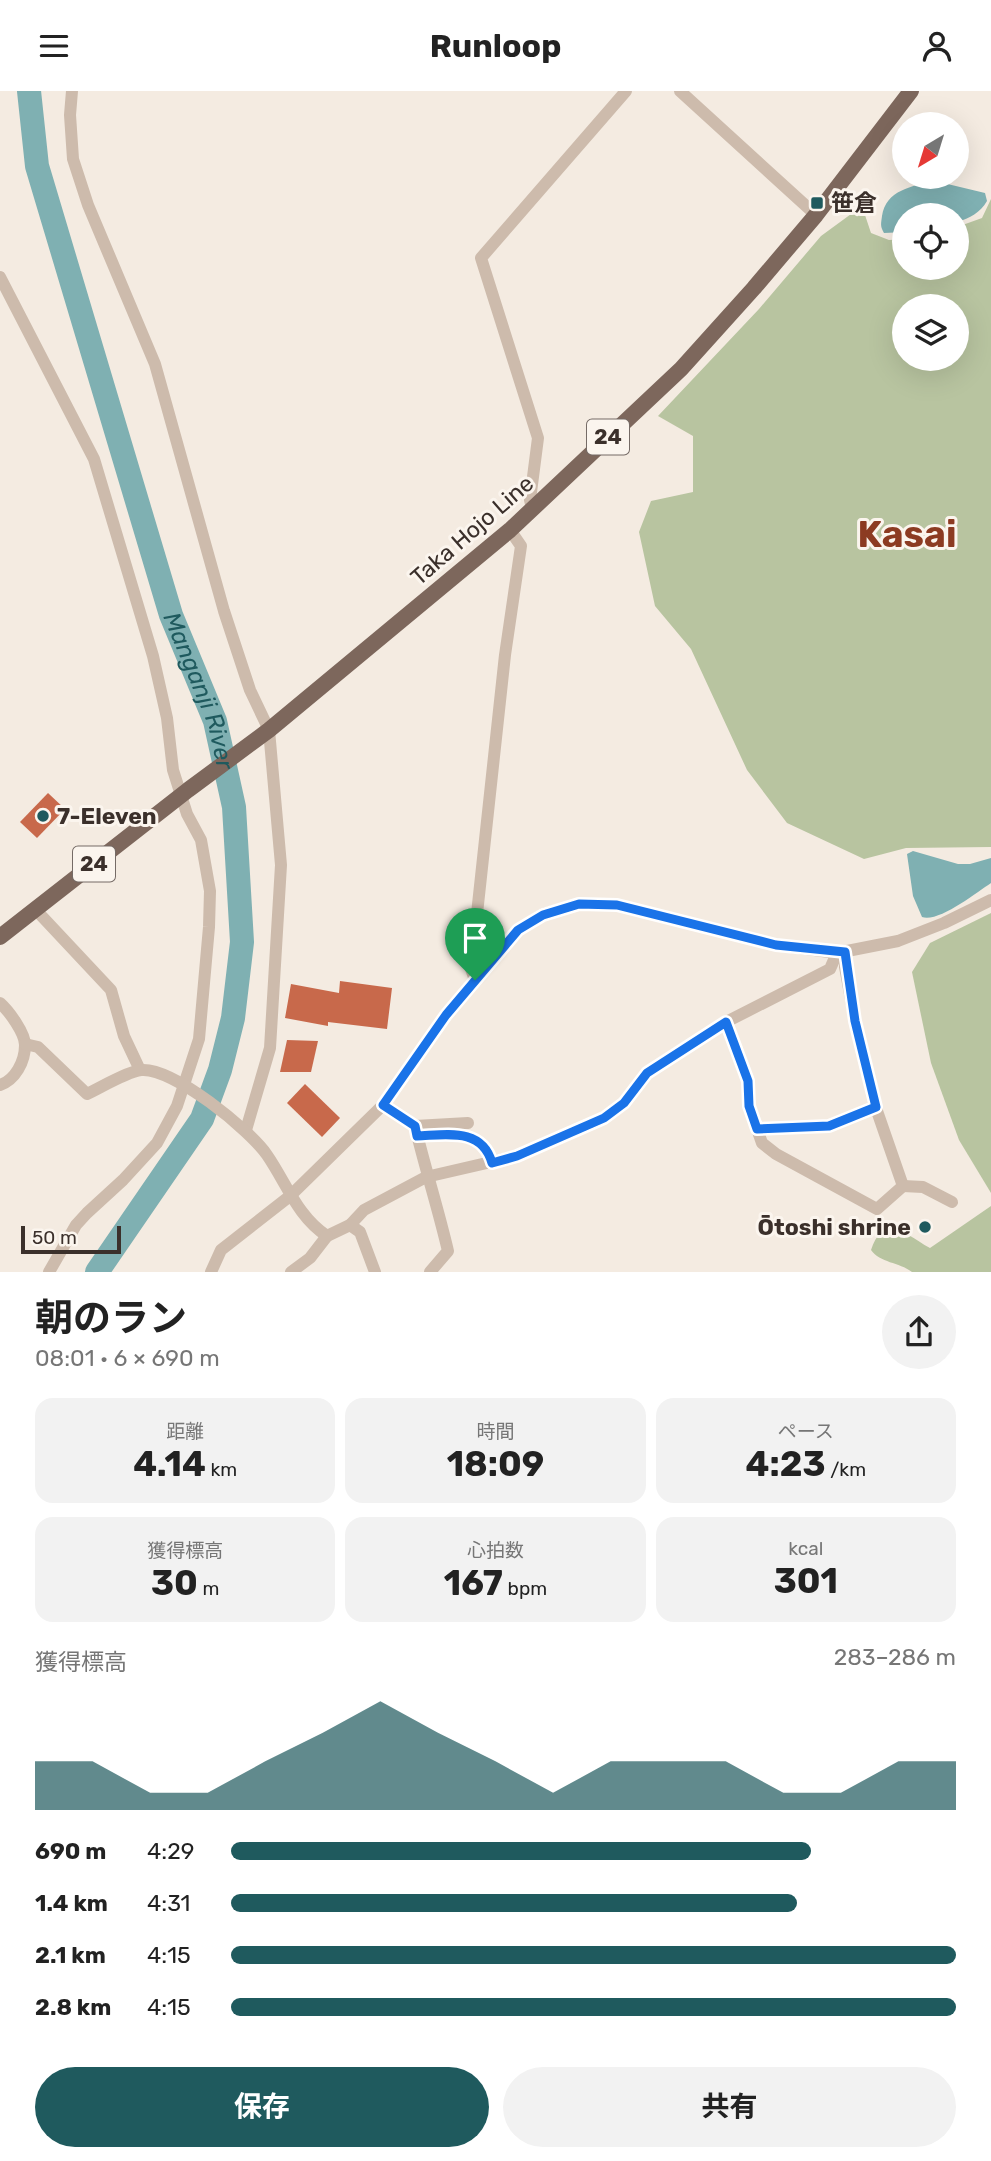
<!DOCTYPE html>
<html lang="ja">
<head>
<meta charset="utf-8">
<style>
	:root { --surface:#fff; --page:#f2f2f2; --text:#222; --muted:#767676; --accent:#1f5a5e }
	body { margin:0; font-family:Rubik,"Noto Sans JP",sans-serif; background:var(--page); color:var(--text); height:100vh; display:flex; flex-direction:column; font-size:26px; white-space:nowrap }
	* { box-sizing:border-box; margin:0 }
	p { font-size:23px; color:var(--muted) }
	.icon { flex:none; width:38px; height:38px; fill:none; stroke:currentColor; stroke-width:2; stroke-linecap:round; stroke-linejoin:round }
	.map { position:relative; height:1181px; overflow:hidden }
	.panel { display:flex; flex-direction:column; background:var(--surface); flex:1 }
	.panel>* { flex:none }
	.needle { width:46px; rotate:218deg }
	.fabs { position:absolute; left:892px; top:21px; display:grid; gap:14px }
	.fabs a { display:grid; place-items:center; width:77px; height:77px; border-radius:50%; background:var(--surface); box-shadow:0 7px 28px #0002; font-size:35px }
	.scale { position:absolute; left:21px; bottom:18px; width:100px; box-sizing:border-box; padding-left:7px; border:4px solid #3b302b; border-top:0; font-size:19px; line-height:24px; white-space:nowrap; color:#3b302b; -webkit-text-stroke:5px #fbf5ee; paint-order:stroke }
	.pin { position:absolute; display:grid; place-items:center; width:60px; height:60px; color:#fff; margin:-72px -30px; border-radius:50% 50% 50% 0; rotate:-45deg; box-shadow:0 0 7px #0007 }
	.pin .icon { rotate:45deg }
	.round { display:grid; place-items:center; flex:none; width:74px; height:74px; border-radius:37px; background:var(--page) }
	.overview { display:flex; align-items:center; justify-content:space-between; height:119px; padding:0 35px }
	h1 { font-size:38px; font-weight:700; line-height:52px }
	.metrics { display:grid; grid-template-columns:repeat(3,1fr); gap:10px; height:119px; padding:7px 35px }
	.metrics div { display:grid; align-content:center; border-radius:18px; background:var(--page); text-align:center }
	.metrics b { font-size:35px; font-weight:700 }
	.metrics small { font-size:19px; font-weight:400 }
	.metrics p { font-size:19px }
	.chart { height:196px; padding:14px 35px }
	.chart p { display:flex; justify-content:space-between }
	.chart svg { width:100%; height:126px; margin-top:7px; fill:var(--accent); opacity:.7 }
	.button { display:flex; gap:14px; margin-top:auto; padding:14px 35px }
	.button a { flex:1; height:80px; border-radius:42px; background:var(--accent); color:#fff; font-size:28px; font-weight:700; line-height:80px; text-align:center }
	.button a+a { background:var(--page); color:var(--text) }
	ul { padding:0 35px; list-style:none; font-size:23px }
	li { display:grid; grid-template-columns:112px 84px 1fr; align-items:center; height:52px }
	li i { height:18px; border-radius:9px; background:var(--accent) }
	header { display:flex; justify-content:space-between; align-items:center; height:91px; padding:0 35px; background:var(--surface); font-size:32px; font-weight:700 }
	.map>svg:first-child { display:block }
	.green { fill:#b8c4a0; fill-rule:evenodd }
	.water { fill:#7fb0b2 }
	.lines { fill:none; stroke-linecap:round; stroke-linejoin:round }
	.river { stroke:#7fb0b2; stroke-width:24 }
	.building { fill:#c8694b }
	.minor { stroke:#cdbbac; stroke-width:12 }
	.major { stroke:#7d675c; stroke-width:16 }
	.route-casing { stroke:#fff; stroke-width:14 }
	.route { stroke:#1a73e8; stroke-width:9 }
	.poi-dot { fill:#1f5a5e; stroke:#fbf5ee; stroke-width:2.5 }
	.labels { text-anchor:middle; stroke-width:6; stroke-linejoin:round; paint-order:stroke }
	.shield { fill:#fbf5ee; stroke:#756b66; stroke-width:2 }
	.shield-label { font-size:21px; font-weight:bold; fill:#3b302b }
	.poi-label { font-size:23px; font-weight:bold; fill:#3b302b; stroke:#fbf5ee; text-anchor:start }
	.street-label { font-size:23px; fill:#3b302b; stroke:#fbf5ee }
	.water-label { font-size:24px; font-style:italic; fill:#1f5a5e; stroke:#fbf5ee }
	.town-label { font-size:37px; font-weight:bold; fill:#8c3b22; stroke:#fbf5ee }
</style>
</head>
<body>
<header><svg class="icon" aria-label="menu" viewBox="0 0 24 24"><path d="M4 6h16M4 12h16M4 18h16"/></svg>Runloop<svg class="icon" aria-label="person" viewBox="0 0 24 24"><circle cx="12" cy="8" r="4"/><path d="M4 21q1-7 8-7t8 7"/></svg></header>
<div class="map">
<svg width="991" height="1181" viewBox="0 0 991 1181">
	<rect width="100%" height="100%" fill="#f4ebe1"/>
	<g class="green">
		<path d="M991,108V756L906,757L864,768L787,732L747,679L691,558L655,515L639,441L651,410L693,401V345L658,325L759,218L821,145L862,115L871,142L889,149L905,148V177H957V136L982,127ZM905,215H957V268H905Z"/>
		<polygon points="991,822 991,1102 959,1049 931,972 912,881 930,852"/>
		<path d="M991,1115V1181H912C899,1171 880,1172 871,1159C884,1120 905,1143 930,1157Z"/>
	</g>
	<g class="water">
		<path d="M935,90L985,102L987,110C980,122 970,127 957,131V124H905V141L884,142C880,135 881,133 882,125C886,99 912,95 935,90Z"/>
		<path d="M913,760L958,773H970L991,767V792C976,802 938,832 922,826L913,805L907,763Z"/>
	</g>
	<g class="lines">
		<path class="river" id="s1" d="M29,0L37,75L171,524L215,630L234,716L242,851L233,927L220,979L202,1028L97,1181"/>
	</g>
	<g class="building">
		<polygon points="48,702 65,718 37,747 20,731"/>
		<polygon points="340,890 392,897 387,938 328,931 328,935 285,927 291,893 339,902"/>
		<polygon points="287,949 318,950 311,981 280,981"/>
		<polygon points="305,993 340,1027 322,1046 287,1012"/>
	</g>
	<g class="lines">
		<g class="minor">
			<polyline points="72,0 70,24 73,68 88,114 155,273 224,520 250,599 269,639 281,774 270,957 246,1039"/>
			<polyline points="680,0 816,124"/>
			<polyline points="0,186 94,368 153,565 167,627 173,679 187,723 201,749 210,800 209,836 199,948 177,1015 157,1052 123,1089 87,1122 76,1134 49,1181"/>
			<polyline points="532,417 530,409 538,347 481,167 626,0"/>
			<polyline points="36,819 111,899 124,945 140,979"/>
			<polyline points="475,889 471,878 505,564 521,455 510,439"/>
			<path d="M0,912C9,920 25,942 25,954C25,971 15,989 0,994"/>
			<polyline points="726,931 748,991 749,1015 762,1052 776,1063 877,1118 903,1095 877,1020 855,930 845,876 845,861"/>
			<path d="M25,953L38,956L87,1003C102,996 126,981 141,979C173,976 250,1039 267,1064C287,1093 297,1125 327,1145L350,1134L364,1119L426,1086L517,1065L604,1027L624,1012L647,982L669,967L726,931L830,878L837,862"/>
			<path d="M383,1014L415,1035C425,1077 438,1117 448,1160L430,1181"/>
			<polyline points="415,1035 468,1032"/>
			<polyline points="757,1038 829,1035 876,1016"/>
			<path d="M417,1045C447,1044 481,1036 492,1072"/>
			<polyline points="903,1095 923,1096 952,1111"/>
			<polyline points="350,1134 360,1141 375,1181"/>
			<polyline points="211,1181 221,1159 290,1105 383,1014 446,924 502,856 518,839 543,823 580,813 617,814 776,854 837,862 898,850 944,832 991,809"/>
			<polyline points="291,1181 310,1167 327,1145"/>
		</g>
		<polyline class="major" points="0,846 188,699 269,639 510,439 681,278 754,197 816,124 911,0"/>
	</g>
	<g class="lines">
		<defs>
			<path id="route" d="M579,813L617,814L776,854L845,861L855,930L876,1016L829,1035L757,1038L749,1015L748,990L726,931L647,982L624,1012L604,1027L517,1065L492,1072C482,1036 446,1044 417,1045L415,1035L383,1014L446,924L518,839L543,824Z"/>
		</defs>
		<use href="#route" class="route-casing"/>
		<use href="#route" class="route"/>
	</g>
	<g class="poi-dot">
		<rect x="810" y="105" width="14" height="14" rx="3.5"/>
		<circle cx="43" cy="725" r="7"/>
		<circle cx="925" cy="1136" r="7"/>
	</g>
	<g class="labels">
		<g class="shield">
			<rect x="587" y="328.5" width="42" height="35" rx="5"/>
			<rect x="73" y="755.5" width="42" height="35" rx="5"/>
		</g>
		<g class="shield-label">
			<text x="608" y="353">24</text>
			<text x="94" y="780">24</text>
		</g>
		<g class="poi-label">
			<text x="831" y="120">笹倉</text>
			<text x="57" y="733">7-Eleven</text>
			<text x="911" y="1144" text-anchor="end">Ōtoshi shrine</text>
		</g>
		<g class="street-label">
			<text transform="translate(472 439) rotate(-41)" y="8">Taka Hojo Line</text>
		</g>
		<g class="water-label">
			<text dy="8" stroke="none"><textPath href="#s1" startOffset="625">Manganji River</textPath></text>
		</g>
		<g class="town-label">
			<text x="907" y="456">Kasai</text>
		</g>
	</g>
</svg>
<div class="fabs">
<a><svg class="needle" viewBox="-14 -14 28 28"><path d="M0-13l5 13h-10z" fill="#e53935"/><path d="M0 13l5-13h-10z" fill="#767676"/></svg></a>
<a><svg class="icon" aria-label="locate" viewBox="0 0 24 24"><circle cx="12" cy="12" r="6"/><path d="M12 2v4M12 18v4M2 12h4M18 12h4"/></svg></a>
<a><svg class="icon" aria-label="layers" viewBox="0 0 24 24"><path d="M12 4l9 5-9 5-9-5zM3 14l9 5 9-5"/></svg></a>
</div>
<div class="scale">50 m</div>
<div class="pin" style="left:475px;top:889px;background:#1e9e55"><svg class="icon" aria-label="arrive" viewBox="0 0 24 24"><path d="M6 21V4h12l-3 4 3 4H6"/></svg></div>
</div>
<section class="panel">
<div class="overview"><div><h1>朝のラン</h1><p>08:01 · 6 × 690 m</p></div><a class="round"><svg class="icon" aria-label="share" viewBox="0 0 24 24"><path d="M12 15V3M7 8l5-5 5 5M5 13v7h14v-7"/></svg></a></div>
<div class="metrics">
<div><p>距離</p><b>4.14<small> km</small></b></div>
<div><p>時間</p><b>18:09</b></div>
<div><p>ペース</p><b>4:23<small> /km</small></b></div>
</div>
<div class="metrics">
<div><p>獲得標高</p><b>30<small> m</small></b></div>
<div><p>心拍数</p><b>167<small> bpm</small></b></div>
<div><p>kcal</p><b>301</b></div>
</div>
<div class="chart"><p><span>獲得標高</span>283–286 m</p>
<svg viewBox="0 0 160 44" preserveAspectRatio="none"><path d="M0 44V27L10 27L20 38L30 38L40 27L50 17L60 6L70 17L80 27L90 38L100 27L110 27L120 27L130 38L140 38L150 27L160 27V44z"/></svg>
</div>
<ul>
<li><b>690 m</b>4:29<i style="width:80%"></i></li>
<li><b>1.4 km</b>4:31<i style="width:78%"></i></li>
<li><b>2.1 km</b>4:15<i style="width:100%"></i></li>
<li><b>2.8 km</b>4:15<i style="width:100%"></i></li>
</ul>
<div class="button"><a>保存</a><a>共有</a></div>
</section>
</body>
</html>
